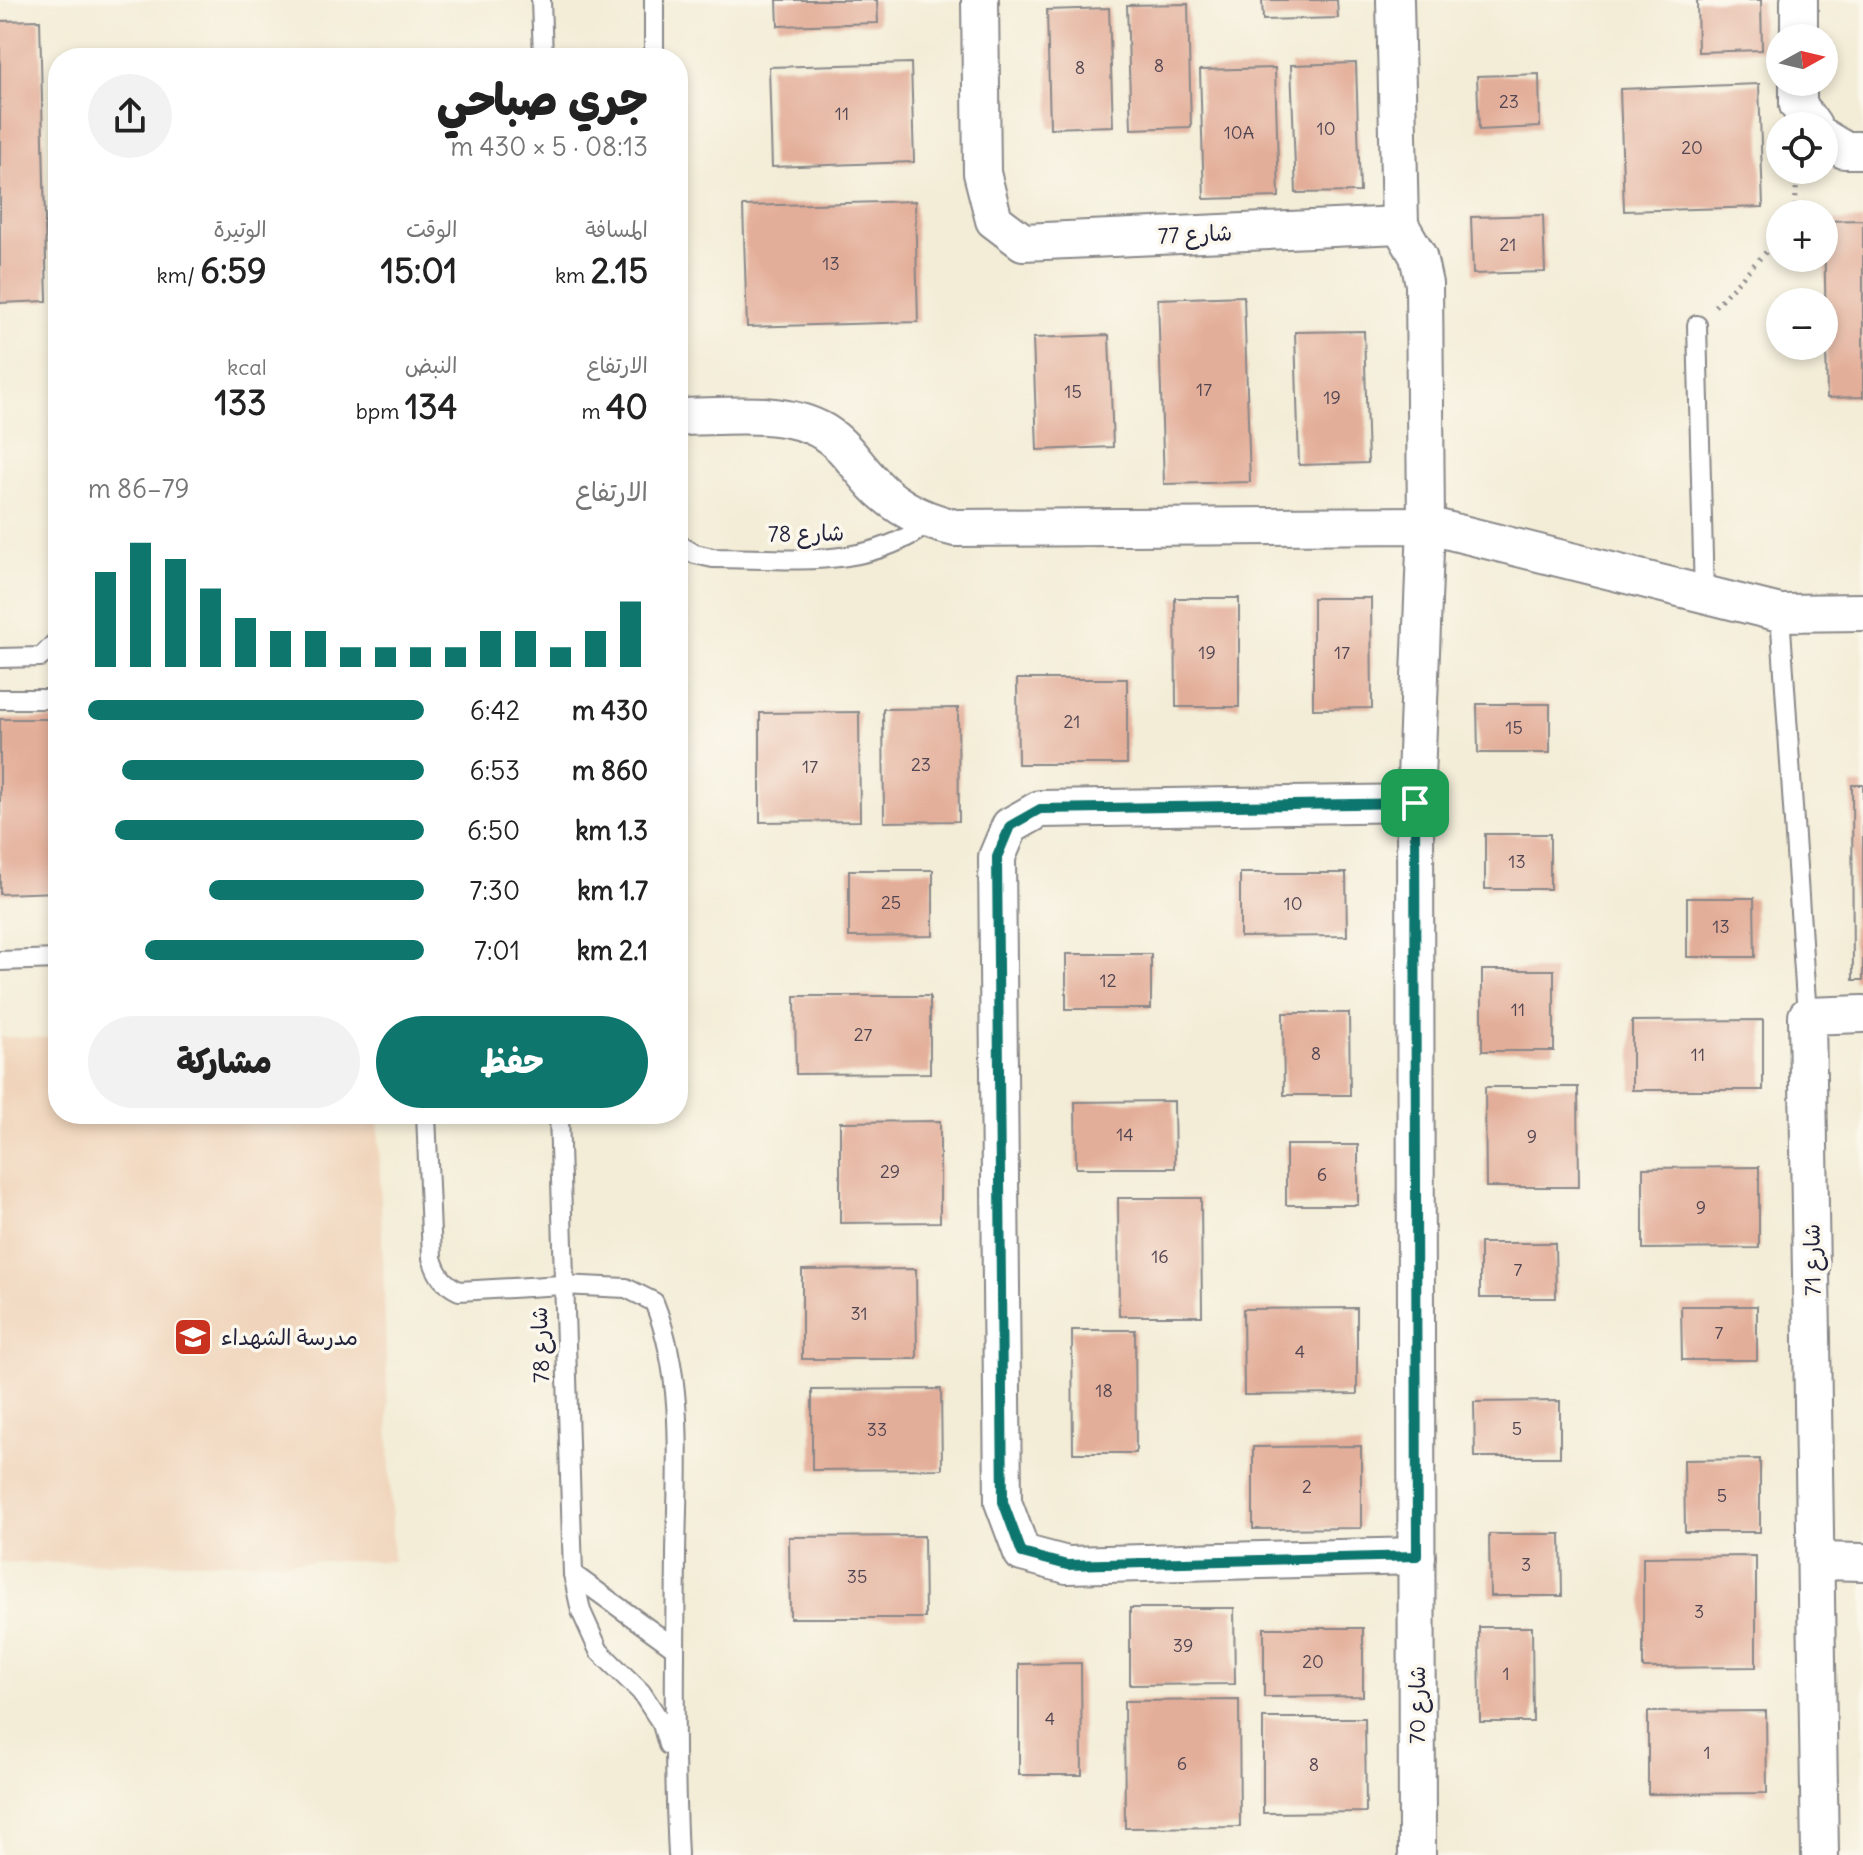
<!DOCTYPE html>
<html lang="ar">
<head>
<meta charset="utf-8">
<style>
	:root { --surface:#fff; --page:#f2f2f2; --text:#222; --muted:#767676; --accent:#0f766e }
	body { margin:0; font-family:Delius,"Playpen Sans Arabic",sans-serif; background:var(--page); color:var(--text); direction:rtl; height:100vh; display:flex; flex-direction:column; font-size:30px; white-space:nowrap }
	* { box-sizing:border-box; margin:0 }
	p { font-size:26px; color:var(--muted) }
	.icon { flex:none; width:44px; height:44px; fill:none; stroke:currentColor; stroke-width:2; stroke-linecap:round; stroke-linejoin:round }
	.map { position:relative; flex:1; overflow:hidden; direction:ltr }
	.sheet { position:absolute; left:48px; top:48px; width:640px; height:1076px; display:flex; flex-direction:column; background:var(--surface); border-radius:32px; box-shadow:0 4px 12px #0003; direction:rtl }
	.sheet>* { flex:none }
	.needle { width:52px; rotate:82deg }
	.tools { position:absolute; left:1766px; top:24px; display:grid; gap:16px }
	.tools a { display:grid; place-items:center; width:72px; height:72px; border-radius:50%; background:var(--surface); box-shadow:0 4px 12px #0003; font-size:40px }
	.pin { position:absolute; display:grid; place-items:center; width:68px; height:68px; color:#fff; margin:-34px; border-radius:16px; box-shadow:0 4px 12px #0006 }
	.round { display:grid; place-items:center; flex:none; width:84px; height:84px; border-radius:42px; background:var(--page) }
	.summary { display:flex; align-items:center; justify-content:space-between; height:136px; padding:0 40px }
	h1 { font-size:44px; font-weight:800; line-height:60px }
	.figures { display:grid; grid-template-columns:repeat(3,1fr); gap:12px; height:136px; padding:8px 40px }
	.figures div { display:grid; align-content:center }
	.figures b { font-size:34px; font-weight:800 }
	.figures small { font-size:22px; font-weight:400 }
	.figures p { font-size:22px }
	.chart { height:224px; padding:16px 40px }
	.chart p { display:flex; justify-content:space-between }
	.chart svg { width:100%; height:144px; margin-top:8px; stroke:var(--accent); stroke-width:6 }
	.button { display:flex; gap:16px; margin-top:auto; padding:16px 40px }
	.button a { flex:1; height:92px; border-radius:48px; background:var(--accent); color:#fff; font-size:32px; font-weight:800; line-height:92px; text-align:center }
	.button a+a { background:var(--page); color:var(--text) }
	ul { padding:0 40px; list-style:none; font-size:26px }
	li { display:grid; grid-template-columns:128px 96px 1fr; align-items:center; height:60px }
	li i { height:20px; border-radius:10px; background:var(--accent) }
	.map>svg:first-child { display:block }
	.built { fill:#f0d5bc }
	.building { fill:#e3ae99 }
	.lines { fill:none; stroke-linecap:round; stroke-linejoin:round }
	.lane-casing { stroke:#8a8889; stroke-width:22 }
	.street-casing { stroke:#8a8889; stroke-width:40 }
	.path { stroke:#8a8889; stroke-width:5; stroke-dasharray:2 6; stroke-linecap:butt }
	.lane { stroke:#fff; stroke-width:18 }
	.street { stroke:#fff; stroke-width:36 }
	.route-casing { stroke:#fff; stroke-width:16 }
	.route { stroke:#0f766e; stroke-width:10 }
	.labels { text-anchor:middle; stroke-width:7; stroke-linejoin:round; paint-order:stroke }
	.number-label { font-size:18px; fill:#524552 }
	.street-label { font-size:22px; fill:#22223b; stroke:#fbf7ec }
	.poi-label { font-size:22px; fill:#22223b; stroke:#fbf7ec; text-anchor:start }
</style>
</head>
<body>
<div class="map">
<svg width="1863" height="1855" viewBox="0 0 1863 1855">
	<rect width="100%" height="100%" fill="#fbf7ec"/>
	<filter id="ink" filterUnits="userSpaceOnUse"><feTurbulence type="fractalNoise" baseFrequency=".0125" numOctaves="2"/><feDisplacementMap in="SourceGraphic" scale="16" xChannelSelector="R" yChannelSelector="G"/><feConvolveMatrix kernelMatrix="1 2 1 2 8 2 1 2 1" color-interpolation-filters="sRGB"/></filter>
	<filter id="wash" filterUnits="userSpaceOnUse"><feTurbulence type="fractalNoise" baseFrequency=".006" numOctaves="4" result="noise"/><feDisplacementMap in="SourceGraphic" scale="32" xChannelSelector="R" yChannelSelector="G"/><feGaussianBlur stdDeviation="1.8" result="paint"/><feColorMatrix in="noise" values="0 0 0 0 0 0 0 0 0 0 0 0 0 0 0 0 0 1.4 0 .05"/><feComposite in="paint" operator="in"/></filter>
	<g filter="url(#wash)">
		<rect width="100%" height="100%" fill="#f3edd7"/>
		<polygon class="built" points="0,1037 58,1038 58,1114 378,1114 393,1561 0,1563"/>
		<g id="blocks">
			<g class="building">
				<polygon points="777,0 877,0 878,23 778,26"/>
				<polygon points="1262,0 1337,0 1338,18 1263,20"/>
				<polygon points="1697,0 1761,0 1762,50 1698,52"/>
				<polygon points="1188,4 1191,127 1131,129 1127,5"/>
				<polygon points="1109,8 1113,126 1050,128 1047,10"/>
				<polygon points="40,20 47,301 0,303 0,21"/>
				<polygon points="911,63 914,162 772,167 769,67"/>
				<polygon points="1356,63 1360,192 1296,193 1291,65"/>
				<polygon points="1275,68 1279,197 1204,199 1200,70"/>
				<polygon points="1539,74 1540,127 1479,130 1477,76"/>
				<polygon points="1759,84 1763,207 1624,211 1620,89"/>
				<polygon points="915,201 918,322 747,327 743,206"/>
				<polygon points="1543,215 1545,272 1473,274 1471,217"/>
				<polygon points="1863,220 1863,397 1827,398 1824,221"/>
				<polygon points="1244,296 1250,482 1164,484 1158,299"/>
				<polygon points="1364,331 1368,463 1299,465 1295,332"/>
				<polygon points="1109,335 1113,447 1037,450 1033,338"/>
				<polygon points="1175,598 1239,598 1239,707 1176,707"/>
				<polygon points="1313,598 1371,598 1372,708 1313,709"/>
				<polygon points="1017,679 1127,679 1127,764 1018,764"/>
				<polygon points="1477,704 1550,704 1550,753 1478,753"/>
				<polygon points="958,708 959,821 884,822 883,709"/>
				<polygon points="859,712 860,821 760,822 760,713"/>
				<polygon points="0,719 58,719 58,892 0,894"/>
				<polygon points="1852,785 1863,785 1863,980 1853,980"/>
				<rect x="1485" y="834" width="65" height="55"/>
				<polygon points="849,870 933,870 933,936 849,937"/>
				<polygon points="1240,873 1346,873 1347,936 1240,937"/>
				<polygon points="1687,898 1754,898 1755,957 1687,957"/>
				<rect x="1066" y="954" width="85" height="55"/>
				<rect x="1482" y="970" width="72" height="81"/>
				<polygon points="795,996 930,996 930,1073 796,1074"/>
				<polygon points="1283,1013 1349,1013 1350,1095 1284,1095"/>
				<polygon points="1763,1020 1763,1090 1632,1090 1632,1021"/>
				<polygon points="1485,1087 1578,1087 1579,1187 1486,1187"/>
				<polygon points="1174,1101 1175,1168 1076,1168 1075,1102"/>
				<polygon points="940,1121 940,1222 840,1223 840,1122"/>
				<rect x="1286" y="1145" width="72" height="60"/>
				<polygon points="1759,1167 1759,1248 1643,1249 1643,1168"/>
				<polygon points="1118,1198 1201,1198 1202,1316 1119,1316"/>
				<polygon points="1480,1243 1555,1243 1556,1298 1480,1298"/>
				<polygon points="916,1269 917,1359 802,1359 802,1270"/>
				<polygon points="1681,1306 1757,1306 1757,1360 1682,1360"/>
				<polygon points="1357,1308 1357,1394 1244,1395 1243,1309"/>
				<polygon points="1072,1330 1135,1330 1136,1453 1073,1453"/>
				<polygon points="941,1389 942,1469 812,1470 812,1390"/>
				<polygon points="1560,1401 1560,1457 1475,1457 1474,1402"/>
				<polygon points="1361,1446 1361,1528 1253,1529 1253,1447"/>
				<polygon points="1760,1459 1760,1532 1685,1532 1684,1460"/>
				<polygon points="1489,1534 1561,1534 1562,1596 1490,1596"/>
				<polygon points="924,1536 925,1618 790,1618 789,1537"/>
				<polygon points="1756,1556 1756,1667 1643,1668 1643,1557"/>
				<polygon points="1130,1608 1234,1608 1235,1684 1130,1685"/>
				<polygon points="1479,1627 1532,1627 1533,1722 1480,1722"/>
				<polygon points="1264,1628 1363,1628 1363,1696 1264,1697"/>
				<polygon points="1081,1663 1082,1775 1019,1775 1019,1664"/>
				<polygon points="1239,1700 1240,1827 1125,1828 1124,1701"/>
				<polygon points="1766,1711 1767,1793 1648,1794 1648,1712"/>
				<polygon points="1263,1718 1365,1718 1366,1812 1263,1813"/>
			</g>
		</g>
	</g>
	<g filter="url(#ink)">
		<use href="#blocks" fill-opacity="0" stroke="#8a8889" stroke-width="2"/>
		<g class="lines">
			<defs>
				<g id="lane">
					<polyline points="541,0 543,58"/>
					<polyline points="654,0 654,58"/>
					<polyline points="1697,325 1704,596"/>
					<path d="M678,544L695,554L713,558C787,558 868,571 930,522"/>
					<polyline points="1780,613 1807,1016"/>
					<polyline points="0,658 41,657 58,640"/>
					<polyline points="0,699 58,699"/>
					<polyline points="0,961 58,959"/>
					<path d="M426,1114L432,1258C437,1275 443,1283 459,1291L562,1285L626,1288L654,1302C686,1382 677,1471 676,1555C675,1656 673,1755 678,1855"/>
					<polyline points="559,1114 573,1574 581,1611 599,1651 641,1692 662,1724 668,1745"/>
					<polyline points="573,1574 675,1648"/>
				</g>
				<g id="street">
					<polyline points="980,0 982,173 994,220 1023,242 1400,225"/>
					<polyline points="1395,0 1400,225 1418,256 1424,284 1426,525 1415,803 1417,1855"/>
					<polyline points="1799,38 1799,0"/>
					<polyline points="1798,82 1798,105 1813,126"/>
					<polyline points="1824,138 1844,150 1863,150"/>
					<path d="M678,417C723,417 784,408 824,432C843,444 853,460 867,476C890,505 920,520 955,528L1426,525L1780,613L1863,612"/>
					<polyline points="1415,803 1040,809 1010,826 997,857 1003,1502 1022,1553 1067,1565 1417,1556"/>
					<polyline points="1817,1561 1863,1562"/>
					<polyline points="1820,1855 1807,1016 1863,1014"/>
				</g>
			</defs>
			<use href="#lane" class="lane-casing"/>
			<use href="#street" class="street-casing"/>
			<g class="path">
				<polyline points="1795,214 1797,170"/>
				<polyline points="1715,306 1780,237"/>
			</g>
			<use href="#lane" class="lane"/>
			<use href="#street" class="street"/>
		</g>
	</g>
	<g class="lines" filter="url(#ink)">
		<defs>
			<polygon id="route" points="1415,803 1417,1556 1067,1565 1022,1553 1003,1502 997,857 1010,826 1040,809"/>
		</defs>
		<use href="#route" class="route-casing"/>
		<use href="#route" class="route"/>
	</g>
	<defs>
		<symbol id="school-square" viewBox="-11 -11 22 22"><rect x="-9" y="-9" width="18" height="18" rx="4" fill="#c8321e" stroke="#fbf7ec"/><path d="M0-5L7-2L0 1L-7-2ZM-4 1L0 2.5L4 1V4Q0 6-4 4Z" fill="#fff"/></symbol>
	</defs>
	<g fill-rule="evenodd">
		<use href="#school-square" x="171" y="1315" width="44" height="44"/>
	</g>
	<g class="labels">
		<g class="number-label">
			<text x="1159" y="72">8</text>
			<text x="1080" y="74">8</text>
			<text x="1509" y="108">23</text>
			<text x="842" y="120">11</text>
			<text x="1326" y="135">10</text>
			<text x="1239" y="139">10A</text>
			<text x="1692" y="154">20</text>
			<text x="1508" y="251">21</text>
			<text x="831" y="270">13</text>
			<text x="1204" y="396">17</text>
			<text x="1073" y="398">15</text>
			<text x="1332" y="404">19</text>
			<text x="1207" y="659">19</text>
			<text x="1342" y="659">17</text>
			<text x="1072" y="728">21</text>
			<text x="1514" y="734">15</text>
			<text x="921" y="771">23</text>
			<text x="810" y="773">17</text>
			<text x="1517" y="868">13</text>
			<text x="891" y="909">25</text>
			<text x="1293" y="910">10</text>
			<text x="1721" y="933">13</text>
			<text x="1108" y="987">12</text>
			<text x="1518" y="1016">11</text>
			<text x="863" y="1041">27</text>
			<text x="1316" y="1060">8</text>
			<text x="1698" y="1061">11</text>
			<text x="1125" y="1141">14</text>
			<text x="1532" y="1143">9</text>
			<text x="890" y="1178">29</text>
			<text x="1322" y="1181">6</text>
			<text x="1701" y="1214">9</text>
			<text x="1160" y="1263">16</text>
			<text x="1518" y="1276">7</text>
			<text x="859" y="1320">31</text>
			<text x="1719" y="1339">7</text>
			<text x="1300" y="1358">4</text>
			<text x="1104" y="1397">18</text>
			<text x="1517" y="1435">5</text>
			<text x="877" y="1436">33</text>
			<text x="1307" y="1493">2</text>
			<text x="1722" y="1502">5</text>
			<text x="1526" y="1571">3</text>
			<text x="857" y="1583">35</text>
			<text x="1699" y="1618">3</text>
			<text x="1183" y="1652">39</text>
			<text x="1313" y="1668">20</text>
			<text x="1506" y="1680">1</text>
			<text x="1050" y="1725">4</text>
			<text x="1707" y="1759">1</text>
			<text x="1182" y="1770">6</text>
			<text x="1314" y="1771">8</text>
		</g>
		<g class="street-label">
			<text transform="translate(1195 234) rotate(-3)" y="8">شارع 77</text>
			<text transform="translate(806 533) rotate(-1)" y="8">شارع 78</text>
			<text transform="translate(1812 1260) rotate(-91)" y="8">شارع 71</text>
			<text transform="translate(540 1345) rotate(-92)" y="8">شارع 78</text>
			<text transform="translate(1417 1705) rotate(-90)" y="8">شارع 70</text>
		</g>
		<g class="poi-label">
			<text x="221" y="1345">مدرسة الشهداء</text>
		</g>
	</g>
</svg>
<div class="tools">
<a><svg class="needle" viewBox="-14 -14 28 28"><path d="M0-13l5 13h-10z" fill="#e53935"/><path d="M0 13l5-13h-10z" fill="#767676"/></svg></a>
<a><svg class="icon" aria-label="locate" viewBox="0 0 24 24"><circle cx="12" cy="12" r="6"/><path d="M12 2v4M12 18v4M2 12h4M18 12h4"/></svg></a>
<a>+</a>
<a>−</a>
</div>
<div class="pin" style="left:1415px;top:803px;background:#1e9e55"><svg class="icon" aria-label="arrive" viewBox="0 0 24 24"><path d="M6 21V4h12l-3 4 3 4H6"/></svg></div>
<section class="sheet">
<div class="summary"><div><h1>جري صباحي</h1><p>08:13 · 5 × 430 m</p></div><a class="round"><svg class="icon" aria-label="share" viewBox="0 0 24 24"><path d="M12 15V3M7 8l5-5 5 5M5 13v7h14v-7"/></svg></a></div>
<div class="figures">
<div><p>المسافة</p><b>2.15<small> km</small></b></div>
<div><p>الوقت</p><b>15:01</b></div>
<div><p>الوتيرة</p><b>6:59<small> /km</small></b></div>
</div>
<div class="figures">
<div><p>الارتفاع</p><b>40<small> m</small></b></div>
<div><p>النبض</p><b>134<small> bpm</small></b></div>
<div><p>kcal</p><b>133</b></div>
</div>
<div class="chart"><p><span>الارتفاع</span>79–86 m</p>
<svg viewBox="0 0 160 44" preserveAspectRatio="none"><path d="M5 44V15M15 44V6M25 44V11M35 44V20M45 44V29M55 44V33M65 44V33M75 44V38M85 44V38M95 44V38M105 44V38M115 44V33M125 44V33M135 44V38M145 44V33M155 44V24"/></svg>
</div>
<ul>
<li><b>430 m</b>6:42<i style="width:100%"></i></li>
<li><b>860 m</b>6:53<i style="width:90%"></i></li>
<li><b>1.3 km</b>6:50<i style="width:92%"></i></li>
<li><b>1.7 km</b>7:30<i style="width:64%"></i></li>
<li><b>2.1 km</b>7:01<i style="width:83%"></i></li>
</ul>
<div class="button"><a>حفظ</a><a>مشاركة</a></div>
</section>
</div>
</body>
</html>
